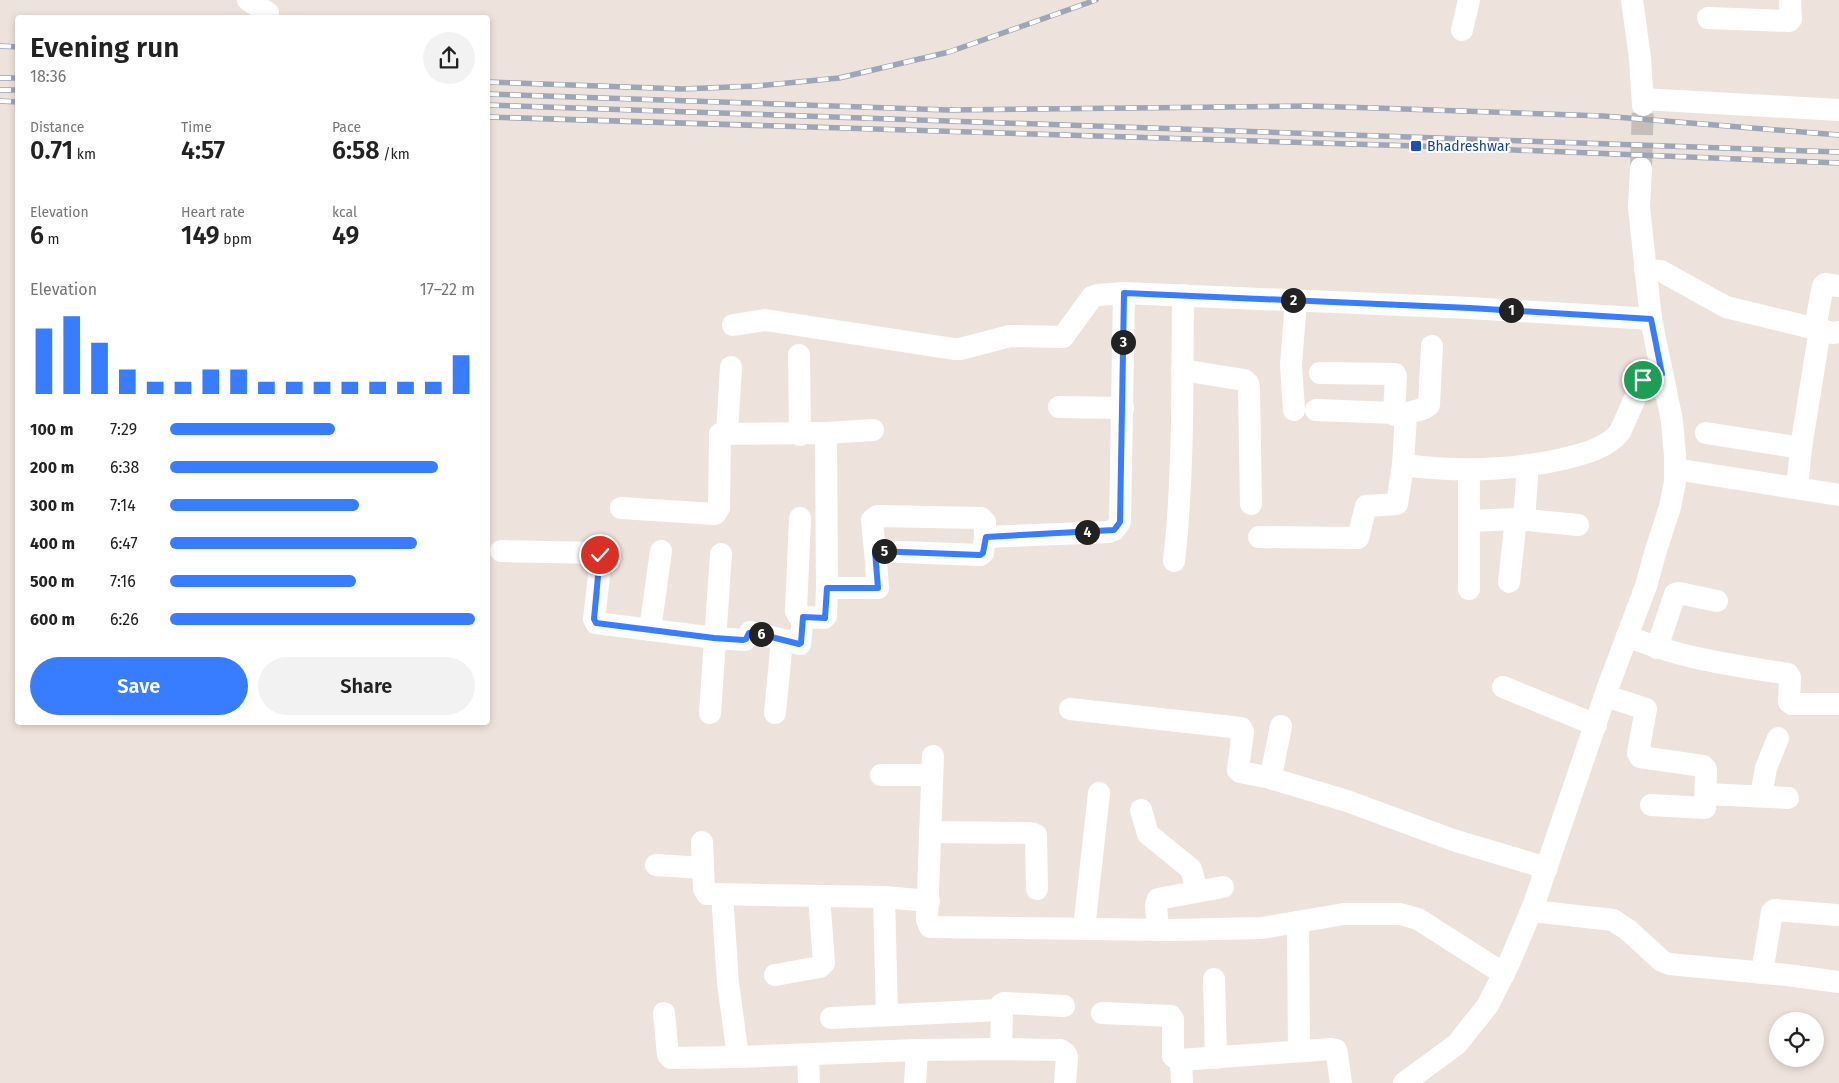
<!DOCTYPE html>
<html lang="en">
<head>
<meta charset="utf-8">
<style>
	:root { --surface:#fff; --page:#f2f2f2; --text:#222; --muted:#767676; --accent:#387cff }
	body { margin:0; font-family:"Fira Sans",sans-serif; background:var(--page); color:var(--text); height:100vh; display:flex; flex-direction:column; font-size:19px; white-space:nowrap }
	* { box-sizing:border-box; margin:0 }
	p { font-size:16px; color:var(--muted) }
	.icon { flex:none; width:28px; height:28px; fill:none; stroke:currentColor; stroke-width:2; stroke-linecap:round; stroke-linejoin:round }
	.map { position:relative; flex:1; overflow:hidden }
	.side { position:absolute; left:15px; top:15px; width:475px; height:710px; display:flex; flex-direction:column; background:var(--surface); border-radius:5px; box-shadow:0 2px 8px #0003 }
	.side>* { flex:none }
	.fabs { position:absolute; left:1769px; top:1012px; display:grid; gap:10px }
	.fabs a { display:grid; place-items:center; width:55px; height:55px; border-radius:50%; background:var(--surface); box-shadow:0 2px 8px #0003; font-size:25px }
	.pin { position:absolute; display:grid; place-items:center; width:42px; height:42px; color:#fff; margin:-21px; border:2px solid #fff; border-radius:50%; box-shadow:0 1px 5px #0007 }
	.km { position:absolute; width:25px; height:25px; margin:-12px; border-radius:50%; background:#222; color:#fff; font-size:14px; line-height:25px; text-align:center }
	.round { display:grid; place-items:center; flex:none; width:52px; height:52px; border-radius:26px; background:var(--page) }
	.summary { display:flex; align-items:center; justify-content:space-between; height:85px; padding:0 15px }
	h1 { font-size:28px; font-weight:600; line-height:38px }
	.stats { display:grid; grid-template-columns:repeat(3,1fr); gap:8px; height:85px; padding:5px 15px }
	.stats div { display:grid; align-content:center }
	.stats b { font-size:25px; font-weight:600 }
	.stats small { font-size:14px; font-weight:400 }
	.stats p { font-size:14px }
	.chart { height:140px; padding:10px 15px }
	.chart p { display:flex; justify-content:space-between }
	.chart svg { width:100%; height:90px; margin-top:5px; stroke:var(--accent); stroke-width:6 }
	.cta { display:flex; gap:10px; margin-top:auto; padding:10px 15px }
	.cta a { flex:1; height:58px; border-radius:30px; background:var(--accent); color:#fff; font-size:20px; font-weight:600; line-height:58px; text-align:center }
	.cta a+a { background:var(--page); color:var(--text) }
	ul { padding:0 15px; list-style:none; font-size:16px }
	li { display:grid; grid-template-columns:80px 60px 1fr; align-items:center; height:38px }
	li i { height:12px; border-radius:6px; background:var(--accent) }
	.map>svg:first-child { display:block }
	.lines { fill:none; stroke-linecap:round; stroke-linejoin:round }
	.minor-tunnel { stroke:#c7beb9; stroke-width:22; stroke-dasharray:22 11; stroke-linecap:butt }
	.minor { stroke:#fff; stroke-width:22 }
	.rail-casing { stroke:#9ea5b7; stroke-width:5.5 }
	.rail { stroke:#fff; stroke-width:4; stroke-dasharray:11; stroke-linecap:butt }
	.route-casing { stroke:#fff; stroke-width:10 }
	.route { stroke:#387cff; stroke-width:6 }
	.transit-dot { fill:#1a4fb4; stroke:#fff; stroke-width:2 }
	.labels { text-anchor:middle; stroke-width:4; stroke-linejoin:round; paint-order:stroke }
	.transit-label { font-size:14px; fill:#164399; stroke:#fff; text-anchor:start }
</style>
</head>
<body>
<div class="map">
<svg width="1839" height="1083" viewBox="0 0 1839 1083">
	<rect width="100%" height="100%" fill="#eee3dc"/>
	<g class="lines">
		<polyline class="minor-tunnel" points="1641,168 1643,105"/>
		<g class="minor">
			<polyline points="248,0 268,13"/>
			<polyline points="1632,0 1640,58 1643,105"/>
			<polyline points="1708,18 1789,21 1791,19 1790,0"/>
			<polyline points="1462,30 1469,0"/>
			<polyline points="1643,99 1839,110"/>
			<polyline points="1645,270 1661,271 1726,307 1833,333 1839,332"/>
			<polyline points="733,325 765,320 954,349 960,349 1010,336 1063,337 1092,297 1098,295 1124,293 1470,308 1651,319"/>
			<polyline points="1815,328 1823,286 1825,284 1839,286"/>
			<polyline points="799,355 800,435"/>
			<polyline points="1182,370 1244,380 1248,383 1249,388 1251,504"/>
			<polyline points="1320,373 1395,374 1396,376 1394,413 1395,415 1406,416"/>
			<polyline points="1059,407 1123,408"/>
			<polyline points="1294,410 1291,365 1296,300"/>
			<polyline points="1316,410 1394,413"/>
			<polyline points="727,433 731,367"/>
			<polyline points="826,433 873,430"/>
			<polyline points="1706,433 1801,448 1797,488"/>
			<polyline points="1801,448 1820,329"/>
			<path d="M1403,465C1457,472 1510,471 1563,459C1583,454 1606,449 1620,432L1643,380L1648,377L1662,375"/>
			<polyline points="1675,469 1839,495"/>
			<polyline points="621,508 715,514 719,508 720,434 826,433 827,588 878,588 875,551 980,555 983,553 985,537"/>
			<polyline points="800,518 796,611 798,615 803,617"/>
			<polyline points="1524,520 1528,465"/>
			<polyline points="1470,521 1516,519 1578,525"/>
			<path d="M1259,537L1358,538L1366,506L1397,504L1403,465L1406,416C1411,409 1423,412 1429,405L1432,346"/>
			<polyline points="501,551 598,553 600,555 601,559 594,619 596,623 715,638 745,640 750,632 800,644 803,617 824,618 826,616 827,588"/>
			<polyline points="875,551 872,520 877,516 981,518 985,522 985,537 1108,532 1114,530 1120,522 1124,293"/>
			<path d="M1174,561C1184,473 1182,384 1183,295"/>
			<polyline points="1509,582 1516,519"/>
			<polyline points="1469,589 1469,470"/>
			<polyline points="650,630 661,551"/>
			<path d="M1627,636C1678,658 1733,665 1788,674L1790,677L1789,702L1792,704H1839"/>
			<polyline points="1657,648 1675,594 1679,593 1717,601"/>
			<polyline points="1503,687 1596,725"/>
			<polyline points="1606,696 1646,709 1638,753 1640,757 1703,766 1706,769 1705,808 1651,805"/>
			<polyline points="1070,709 1241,728 1243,731 1238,770 1240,772 1271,778"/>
			<polyline points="710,713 721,554"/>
			<polyline points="775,713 782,640"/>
			<polyline points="1281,726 1271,776 1273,779 1347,801 1453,840 1547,868"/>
			<polyline points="933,756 927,920 930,927 1172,930 1262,928 1344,914 1400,914 1418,919 1504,974"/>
			<polyline points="881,775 932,775"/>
			<polyline points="1706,794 1788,798"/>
			<polyline points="1761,795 1766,768 1778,738"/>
			<polyline points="1141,810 1148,834 1191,869 1197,891"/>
			<polyline points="930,832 1030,833 1036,835 1037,889"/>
			<polyline points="702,842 704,889 707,894 884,897 929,901"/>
			<polyline points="656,865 703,868"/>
			<polyline points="722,894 728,983 738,1057 917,1050 1001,1049 1061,1050 1066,1054 1067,1057 1065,1083"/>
			<polyline points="884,897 887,1015"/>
			<polyline points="1532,911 1613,920 1628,930 1662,961 1669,964 1787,975 1839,982"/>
			<polyline points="1298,922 1299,1051"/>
			<polyline points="1084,929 1099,793"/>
			<polyline points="1158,930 1156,905 1158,899 1223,887"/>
			<polyline points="1762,973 1772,912 1775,910 1836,915"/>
			<polyline points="775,975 820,967 824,963 819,896"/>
			<polyline points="1214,979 1216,1058"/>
			<polyline points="1001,1011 1001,1005 1004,1003 1064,1006"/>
			<polyline points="664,1013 668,1055 671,1058 738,1057"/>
			<polyline points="1102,1013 1171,1016 1173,1019 1173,1056 1181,1062 1182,1083"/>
			<polyline points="831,1018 999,1010 1002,1013 1001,1049"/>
			<polyline points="808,1056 809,1083"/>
			<polyline points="1180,1060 1331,1049 1336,1050 1337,1054 1341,1083"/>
			<polyline points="915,1083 917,1050"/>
			<polyline points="1404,1083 1457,1044 1488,1005 1510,961 1534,904 1608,687 1646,586 1656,550 1670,507 1675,482 1675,456 1672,421 1651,319 1639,207 1641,168"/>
		</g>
		<defs>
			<g id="rail">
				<polyline points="0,46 18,47"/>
				<polyline points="0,78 18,78"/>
				<polyline points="488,82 682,89 756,86 839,78 949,52 1096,0"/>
				<polyline points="0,90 18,90"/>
				<polyline points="488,94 948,110 1307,106 1375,108 1603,116 1839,135"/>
				<polyline points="0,101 18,102"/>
				<polyline points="488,105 1839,152"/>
				<polyline points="488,117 1416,146 1839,163"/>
			</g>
		</defs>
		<use href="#rail" class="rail-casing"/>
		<use href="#rail" class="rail"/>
	</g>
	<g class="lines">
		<defs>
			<polyline id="route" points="600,555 594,619 596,623 714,638 743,640 746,639 749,633 752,632 799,644 801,643 803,617 825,618 827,588 878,588 875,551 980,555 983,553 986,537 1114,530 1120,522 1124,293 1470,308 1651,319 1662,374 1648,378 1643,380"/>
		</defs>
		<use href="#route" class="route-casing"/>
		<use href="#route" class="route"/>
	</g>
	<rect class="transit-dot" x="1410" y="140" width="12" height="12" rx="2.5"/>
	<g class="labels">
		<g class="transit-label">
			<text x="1427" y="151">Bhadreshwar</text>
		</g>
	</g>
</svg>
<div class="fabs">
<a><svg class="icon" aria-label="locate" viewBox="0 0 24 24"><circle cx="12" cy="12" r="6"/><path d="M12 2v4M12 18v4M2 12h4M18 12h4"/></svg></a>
</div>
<div class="pin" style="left:1643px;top:380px;background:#1e9e55"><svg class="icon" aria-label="arrive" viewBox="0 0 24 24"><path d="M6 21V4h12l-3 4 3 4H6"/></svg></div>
<div class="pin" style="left:600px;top:555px;background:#d93025"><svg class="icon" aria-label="check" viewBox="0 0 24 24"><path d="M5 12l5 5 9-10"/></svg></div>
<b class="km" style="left:1511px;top:310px">1</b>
<b class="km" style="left:1293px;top:300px">2</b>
<b class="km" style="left:1123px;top:342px">3</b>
<b class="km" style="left:1087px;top:532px">4</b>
<b class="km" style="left:884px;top:551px">5</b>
<b class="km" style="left:761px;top:634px">6</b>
<section class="side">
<div class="summary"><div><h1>Evening run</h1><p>18:36</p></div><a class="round"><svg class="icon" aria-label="share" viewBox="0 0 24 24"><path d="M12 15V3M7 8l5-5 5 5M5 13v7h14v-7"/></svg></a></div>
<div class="stats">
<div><p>Distance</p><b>0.71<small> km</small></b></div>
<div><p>Time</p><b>4:57</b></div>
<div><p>Pace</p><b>6:58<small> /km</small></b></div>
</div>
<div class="stats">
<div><p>Elevation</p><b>6<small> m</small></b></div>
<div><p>Heart rate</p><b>149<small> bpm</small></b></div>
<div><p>kcal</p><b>49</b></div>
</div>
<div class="chart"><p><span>Elevation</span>17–22 m</p>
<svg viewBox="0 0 160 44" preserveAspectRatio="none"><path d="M5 44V12M15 44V6M25 44V19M35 44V32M45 44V38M55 44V38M65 44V32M75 44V32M85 44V38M95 44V38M105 44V38M115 44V38M125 44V38M135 44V38M145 44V38M155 44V25"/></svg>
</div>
<ul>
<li><b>100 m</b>7:29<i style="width:54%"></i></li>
<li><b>200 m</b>6:38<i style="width:88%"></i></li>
<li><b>300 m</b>7:14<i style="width:62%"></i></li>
<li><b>400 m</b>6:47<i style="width:81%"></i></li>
<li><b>500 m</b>7:16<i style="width:61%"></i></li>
<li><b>600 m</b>6:26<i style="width:100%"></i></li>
</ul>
<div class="cta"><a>Save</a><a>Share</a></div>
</section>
</div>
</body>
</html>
